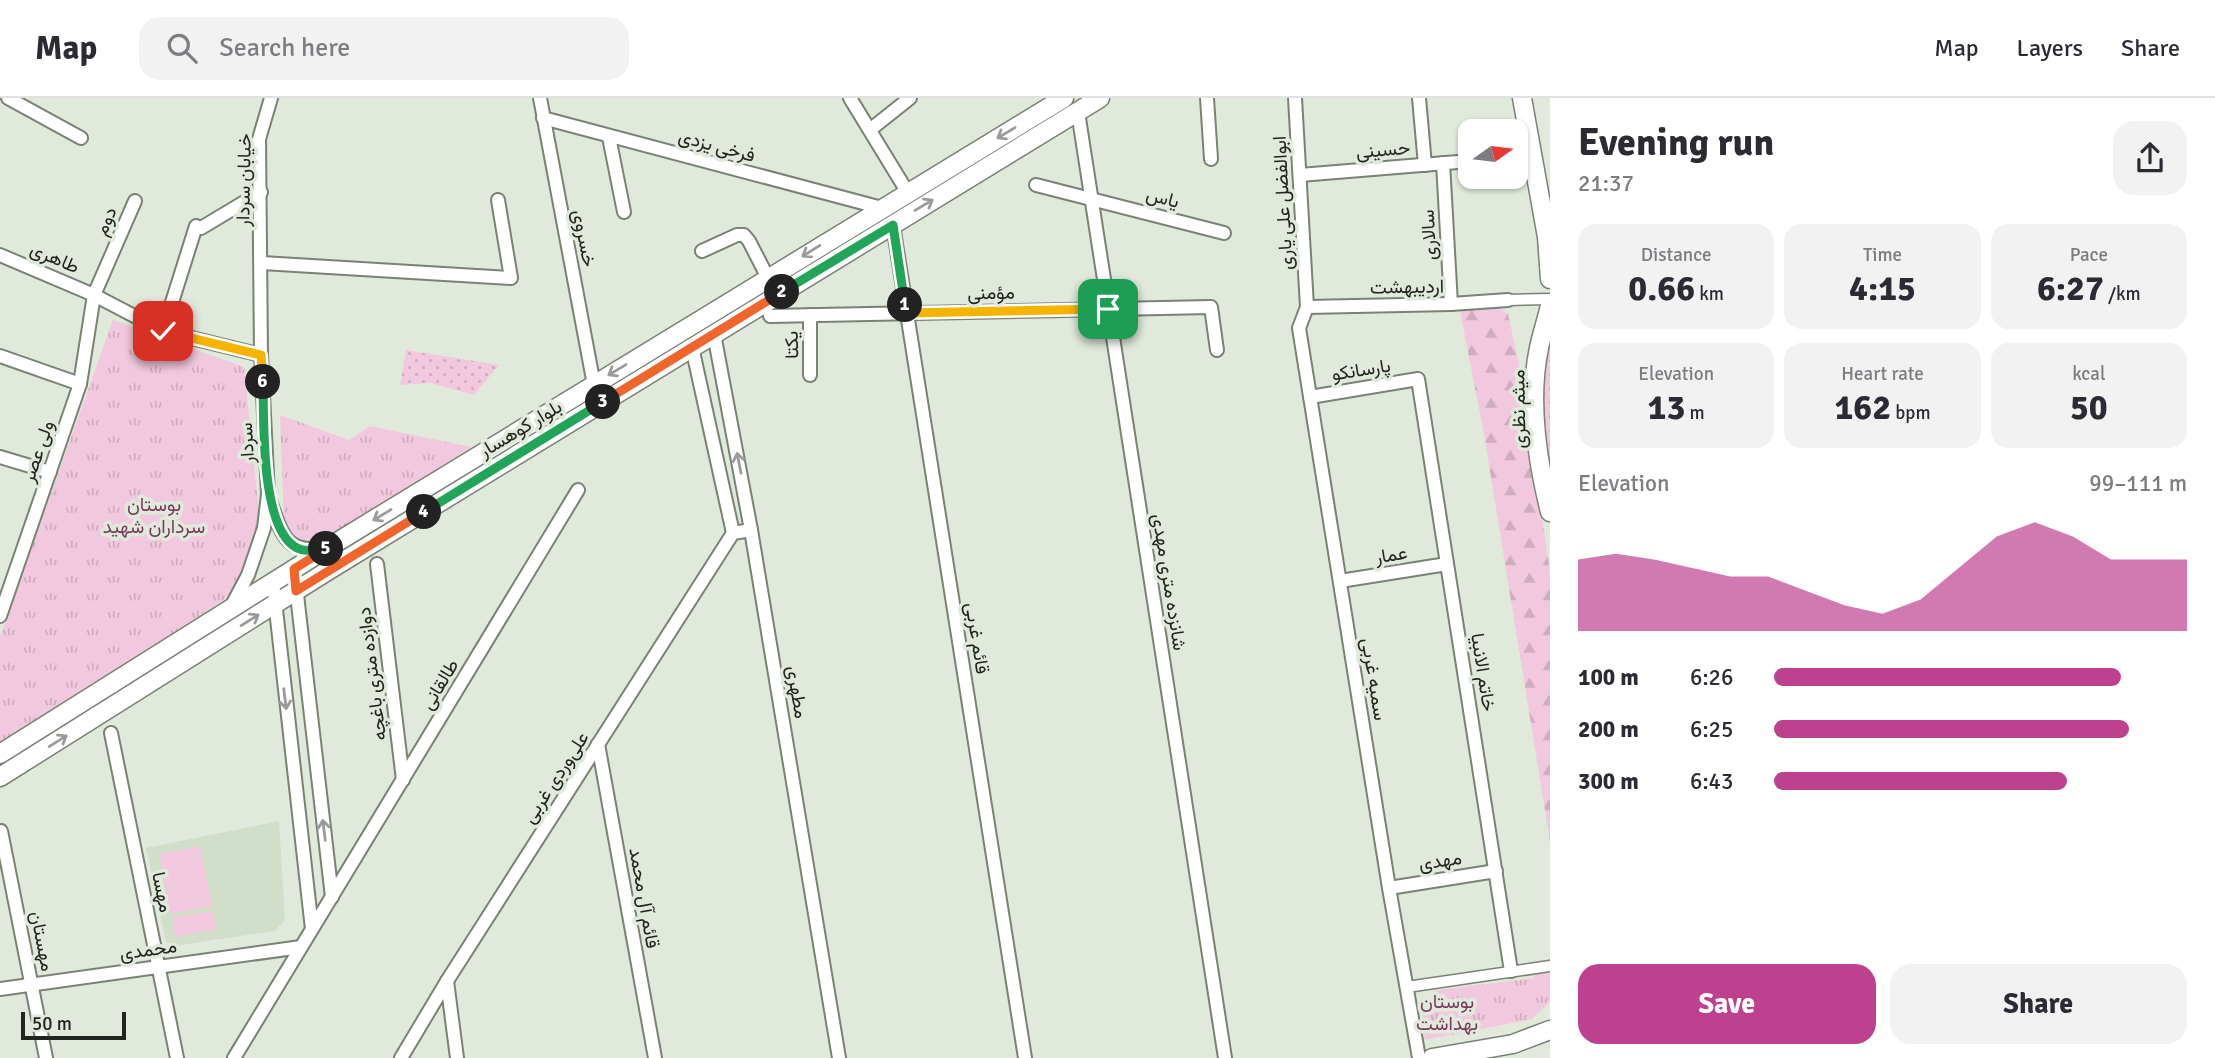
<!DOCTYPE html>
<html lang="en">
<head>
<meta charset="utf-8">
<style>
	:root { --surface:#fff; --page:#f2f2f3; --text:#2b2b33; --muted:#7c7c81; --line:#e1e1e2; --accent:#be418f }
	body { margin:0; font-family:Signika,Vazirmatn,sans-serif; background:var(--page); color:var(--text); height:100vh; display:flex; flex-direction:column; font-size:26px; white-space:nowrap }
	* { box-sizing:border-box; margin:0 }
	p { font-size:23px; color:var(--muted) }
	.icon { flex:none; width:38px; height:38px; fill:none; stroke:currentColor; stroke-width:2; stroke-linecap:round; stroke-linejoin:round }
	.map { position:relative; flex:1; overflow:hidden }
	.side { display:flex; flex-direction:column; background:var(--surface); width:665px }
	.side>* { flex:none }
	.needle { width:46px; rotate:76deg }
	.tools { position:absolute; left:1458px; top:21px; display:grid; gap:14px }
	.tools a { display:grid; place-items:center; width:70px; height:70px; border-radius:14px; background:var(--surface); box-shadow:0 2px 5px #0004; font-size:35px }
	.scale { position:absolute; left:21px; bottom:18px; width:105px; box-sizing:border-box; padding-left:7px; border:4px solid #21241f; border-top:0; font-size:19px; line-height:24px; white-space:nowrap; color:#21241f; -webkit-text-stroke:5px #e0e9db; paint-order:stroke }
	.pin { position:absolute; display:grid; place-items:center; width:60px; height:60px; color:#fff; margin:-30px; border-radius:14px; box-shadow:0 4px 10px #0006 }
	.km { position:absolute; width:35px; height:35px; margin:-18px; border-radius:50%; background:#222; color:#fff; font-size:19px; line-height:35px; text-align:center }
	.round { display:grid; place-items:center; flex:none; width:74px; height:74px; border-radius:21px; background:var(--page) }
	.headline { display:flex; align-items:center; justify-content:space-between; height:119px; padding:0 28px }
	h1 { font-size:38px; font-weight:700; line-height:52px }
	.metrics { display:grid; grid-template-columns:repeat(3,1fr); gap:10px; height:119px; padding:7px 28px }
	.metrics div { display:grid; align-content:center; border-radius:18px; background:var(--page); text-align:center }
	.metrics b { font-size:35px; font-weight:700 }
	.metrics small { font-size:19px; font-weight:400 }
	.metrics p { font-size:19px }
	.chart { height:196px; padding:14px 28px }
	.chart p { display:flex; justify-content:space-between }
	.chart svg { width:100%; height:126px; margin-top:7px; fill:var(--accent); opacity:.7 }
	.button { display:flex; gap:14px; margin-top:auto; padding:14px 28px }
	.button a { flex:1; height:80px; border-radius:21px; background:var(--accent); color:#fff; font-size:28px; font-weight:700; line-height:80px; text-align:center }
	.button a+a { background:var(--page); color:var(--text) }
	ul { padding:0 28px; list-style:none; font-size:23px }
	li { display:grid; grid-template-columns:112px 84px 1fr; align-items:center; height:52px }
	li i { height:18px; border-radius:9px; background:var(--accent) }
	header { display:flex; align-items:center; gap:42px; box-sizing:border-box; height:98px; padding:0 35px; background:var(--surface); border-bottom:2px solid var(--line) }
	header strong { font-size:33px }
	nav { display:flex; gap:38px; margin-inline-start:auto; font-size:24px }
	.search { width:490px; height:63px; background:var(--page); display:flex; align-items:center; gap:18px; box-sizing:border-box; padding:0 24px; border-radius:21px; color:var(--muted); font-size:26px }
	main { display:flex; flex:1; min-height:0 }
	.map>svg:first-child { display:block }
	.built { fill:#d1dfca }
	.grass { fill:url(#grass-dots) }
	.forest { fill:url(#forest-firs) }
	.park { fill:url(#park-tufts) }
	.garden { fill:#f2c8de }
	.lines { fill:none; stroke-linecap:round; stroke-linejoin:round }
	.pedestrian-casing { stroke:#798275; stroke-width:13 }
	.minor-casing { stroke:#798275; stroke-width:16 }
	.secondary-casing { stroke:#798275; stroke-width:21 }
	.pedestrian { stroke:#fff; stroke-width:10 }
	.minor { stroke:#fff; stroke-width:12 }
	.secondary { stroke:#fff; stroke-width:18 }
	.oneway { stroke:#9b9c9a }
	.split-1-casing { stroke:#fff; stroke-width:14 }
	.split-2-casing { stroke:#fff; stroke-width:14 }
	.split-3-casing { stroke:#fff; stroke-width:14 }
	.split-4-casing { stroke:#fff; stroke-width:14 }
	.split-5-casing { stroke:#fff; stroke-width:14 }
	.split-6-casing { stroke:#fff; stroke-width:14 }
	.split-7-casing { stroke:#fff; stroke-width:14 }
	.split-1 { stroke:#f5b400; stroke-width:9 }
	.split-2 { stroke:#22a559; stroke-width:9 }
	.split-3 { stroke:#f0652b; stroke-width:9 }
	.split-4 { stroke:#22a559; stroke-width:9 }
	.split-5 { stroke:#f0652b; stroke-width:9 }
	.split-6 { stroke:#22a559; stroke-width:9 }
	.split-7 { stroke:#f5b400; stroke-width:9 }
	.labels { text-anchor:middle; stroke-width:7; stroke-linejoin:round; paint-order:stroke }
	.street-label { font-size:19px; fill:#21241f; stroke:#e0e9db }
	.park-label { font-size:19px; fill:#773a5e; stroke:#e0e9db }
</style>
</head>
<body>
<header>
<strong>Map</strong>
<div class="search"><svg class="icon" aria-label="search" viewBox="0 0 24 24"><circle cx="10" cy="10" r="6"/><path d="M15 15l6 6"/></svg>Search here</div>
<nav><a>Map</a><a>Layers</a><a>Share</a></nav>
</header>
<main>
<div class="map">
<svg width="1550" height="960" viewBox="0 0 1550 960">
	<defs>
		<pattern id="grass-dots" width="8" height="8" patternUnits="userSpaceOnUse" patternTransform="scale(1.75)"><rect width="8" height="8" fill="#f2c8de"/><path d="M2 2h.1M6 6h.1" fill="none" stroke="#cfacbe" stroke-width="1.8" stroke-linecap="round"/></pattern>
		<pattern id="forest-firs" width="22" height="20" patternUnits="userSpaceOnUse" patternTransform="scale(1.75)"><rect width="22" height="20" fill="#f2c8de"/><path d="M5 1l3.5 6h-7zM16 11l3.5 6h-7z" fill="#cfacbe"/></pattern>
		<pattern id="park-tufts" width="24" height="20" patternUnits="userSpaceOnUse" patternTransform="scale(1.75)"><rect width="24" height="20" fill="#f2c8de"/><path d="M3 7l-1-3M5 7V3M7 7l1-3M15 17l-1-3M17 17v-4M19 17l1-3" fill="none" stroke="#cfacbe"/></pattern>
	</defs>
	<rect width="100%" height="100%" fill="#e0e9db"/>
	<polygon class="built" points="279,723 285,822 275,833 174,848 166,844 146,750"/>
	<g class="grass">
		<path d="M1550,238V375C1544,328 1540,284 1550,238Z"/>
		<polygon points="406,252 499,267 474,297 431,285 400,287"/>
	</g>
	<polygon class="forest" points="1499,210 1508,216 1522,280 1550,474 1550,743 1484,336 1460,213"/>
	<g class="park">
		<polygon points="113,222 244,269 258,405 258,428 253,449 237,488 225,501 52,616 0,648 0,539"/>
		<polygon points="280,317 349,342 370,328 471,349 319,447 311,449 292,441 284,426"/>
		<path d="M1550,868V904L1532,921L1425,942C1422,921 1420,907 1437,892L1534,880L1535,870Z"/>
	</g>
	<g class="garden">
		<polygon points="200,748 212,808 170,816 159,756"/>
		<polygon points="213,813 216,831 175,839 172,820"/>
	</g>
	<g class="lines">
		<defs>
			<g id="pedestrian">
				<polyline points="1508,202 1550,201"/>
				<polyline points="1407,889 1550,868"/>
			</g>
			<g id="minor">
				<polyline points="8,0 81,40"/>
				<polyline points="540,0 594,287"/>
				<polyline points="850,0 908,95"/>
				<polyline points="1207,0 1211,61"/>
				<polyline points="1295,0 1307,209 1299,230 1389,790 1419,960"/>
				<polyline points="1419,0 1425,67"/>
				<polyline points="1078,14 1225,960"/>
				<polyline points="543,20 882,110"/>
				<polyline points="871,31 910,0"/>
				<polyline points="609,39 624,114"/>
				<polyline points="1443,65 1451,206"/>
				<polyline points="1300,77 1470,63"/>
				<polyline points="1036,87 1224,135"/>
				<polyline points="893,127 1025,960"/>
				<polyline points="201,130 261,94"/>
				<polyline points="702,153 737,137 744,137 749,143 768,180"/>
				<polyline points="0,157 94,197 163,233 261,257"/>
				<polyline points="262,165 511,180 498,102"/>
				<polyline points="1307,209 1451,206 1508,202"/>
				<polyline points="810,217 810,277"/>
				<polyline points="770,218 1211,209 1217,252"/>
				<polyline points="163,233 196,128"/>
				<polyline points="714,236 751,432 839,960"/>
				<polyline points="692,249 733,435"/>
				<polyline points="0,258 80,286"/>
				<polyline points="1310,299 1418,281 1511,873"/>
				<polyline points="0,359 50,374"/>
				<path d="M269,400C280,429 283,457 321,450"/>
				<polyline points="377,466 403,682"/>
				<polyline points="294,471 332,799"/>
				<polyline points="1340,483 1447,466"/>
				<polyline points="273,485 312,831"/>
				<polyline points="231,509 248,477 264,430 268,396 261,257 259,41 271,0"/>
				<polyline points="0,518 80,286 94,197 135,103"/>
				<polyline points="111,635 177,960"/>
				<polyline points="598,646 655,960"/>
				<polyline points="1,733 46,960"/>
				<polyline points="1389,790 1496,773"/>
				<polyline points="447,883 457,960"/>
				<polyline points="0,891 301,849"/>
				<polyline points="234,960 578,392"/>
				<polyline points="401,960 447,883 733,435 751,432"/>
			</g>
			<g id="secondary">
				<polyline points="1522,0 1547,139 1550,181"/>
				<path d="M1550,207C1547,222 1542,235 1539,250C1528,302 1537,362 1550,414"/>
				<polyline points="0,656 329,449 1064,0"/>
				<polyline points="0,679 329,472 1100,0"/>
				<polyline points="1432,960 1513,946 1550,932"/>
			</g>
		</defs>
		<use href="#pedestrian" class="pedestrian-casing"/>
		<use href="#minor" class="minor-casing"/>
		<use href="#secondary" class="secondary-casing"/>
		<use href="#pedestrian" class="pedestrian"/>
		<use href="#minor" class="minor"/>
		<use href="#secondary" class="secondary"/>
	</g>
	<defs><path id="oneway-shaft" d="M-6 0H5M1.5-3L5.5 0L1.5 3" fill="none" stroke-width="1.6" stroke-linecap="round" stroke-linejoin="round" transform="scale(1.75)"/></defs>
	<g class="oneway">
		<use href="#oneway-shaft" transform="translate(1006 35) rotate(149)"/>
		<use href="#oneway-shaft" transform="translate(924 107) rotate(-31)"/>
		<use href="#oneway-shaft" transform="translate(811 153) rotate(148)"/>
		<use href="#oneway-shaft" transform="translate(617 272) rotate(149)"/>
		<use href="#oneway-shaft" transform="translate(739 365) rotate(-101)"/>
		<use href="#oneway-shaft" transform="translate(382 417) rotate(149)"/>
		<use href="#oneway-shaft" transform="translate(250 522) rotate(-32)"/>
		<use href="#oneway-shaft" transform="translate(285 601) rotate(83)"/>
		<use href="#oneway-shaft" transform="translate(58 643) rotate(-32)"/>
		<use href="#oneway-shaft" transform="translate(324 732) rotate(-97)"/>
	</g>
	<g class="lines">
		<defs>
			<polyline id="split-1" points="905,207 907,215 1108,211"/>
			<polyline id="split-2" points="782,194 893,127 905,207"/>
			<polyline id="split-3" points="603,304 782,194"/>
			<polyline id="split-4" points="424,414 603,304"/>
			<polyline id="split-5" points="326,451 294,471 296,493 424,414"/>
			<path id="split-6" d="M263,284C264,321 260,431 297,450C307,455 318,451 329,449L326,451"/>
			<polyline id="split-7" points="163,233 261,257 263,284"/>
		</defs>
		<use href="#split-1" class="split-1-casing"/>
		<use href="#split-2" class="split-2-casing"/>
		<use href="#split-3" class="split-3-casing"/>
		<use href="#split-4" class="split-4-casing"/>
		<use href="#split-5" class="split-5-casing"/>
		<use href="#split-6" class="split-6-casing"/>
		<use href="#split-7" class="split-7-casing"/>
		<use href="#split-1" class="split-1"/>
		<use href="#split-2" class="split-2"/>
		<use href="#split-3" class="split-3"/>
		<use href="#split-4" class="split-4"/>
		<use href="#split-5" class="split-5"/>
		<use href="#split-6" class="split-6"/>
		<use href="#split-7" class="split-7"/>
	</g>
	<g class="labels">
		<g class="street-label">
			<text transform="translate(717 47) rotate(15)" y="7">فرخی یزدی</text>
			<text transform="translate(1383 51) rotate(-5)" y="7">حسینی</text>
			<text transform="translate(243 82) rotate(-89)" y="7">خیابان سردار</text>
			<text transform="translate(1163 99) rotate(15)" y="7">یاس</text>
			<text transform="translate(1282 105) rotate(-93)" y="7">ابوالفضل علی یاری</text>
			<text transform="translate(105 123) rotate(-67)" y="7">دوم</text>
			<text transform="translate(1428 137) rotate(-93)" y="7">سالاری</text>
			<text transform="translate(585 140) rotate(79)" y="7">خسروی</text>
			<text transform="translate(55 159) rotate(23)" y="7">طاهری</text>
			<text transform="translate(1407 188) rotate(-1)" y="7">اردیبهشت</text>
			<text transform="translate(991 194) rotate(-1)" y="7">مؤمنی</text>
			<text transform="translate(791 247) rotate(-91)" y="7">یکتا</text>
			<text transform="translate(1361 271) rotate(-9)" y="7">پارسانکو</text>
			<text transform="translate(1518 311) rotate(-91)" y="7">میثم نظری</text>
			<text transform="translate(520 330) rotate(-31)" y="7">بلوار کوهسار</text>
			<text transform="translate(246 345) rotate(-93)" y="7">سردار</text>
			<text transform="translate(37 353) rotate(-71)" y="7">ولی عصر</text>
			<text transform="translate(1391 456) rotate(-9)" y="7">عمار</text>
			<text transform="translate(1170 484) rotate(81)" y="7">شانزده متری مهدی</text>
			<text transform="translate(978 540) rotate(81)" y="7">قائم غربی</text>
			<text transform="translate(1484 574) rotate(81)" y="7">خاتم الانبیا</text>
			<text transform="translate(371 576) rotate(-97)" y="7">دوازده متری باغچه</text>
			<text transform="translate(1375 581) rotate(81)" y="7">سمیه غربی</text>
			<text transform="translate(439 586) rotate(-59)" y="7">طالقانی</text>
			<text transform="translate(798 594) rotate(81)" y="7">مطهری</text>
			<text transform="translate(555 679) rotate(-57)" y="7">علی‌وردی غربی</text>
			<text transform="translate(1440 762) rotate(-9)" y="7">مهدی</text>
			<text transform="translate(163 794) rotate(78)" y="7">مهسا</text>
			<text transform="translate(645 800) rotate(80)" y="7">قائم آل محمد</text>
			<text transform="translate(43 843) rotate(79)" y="7">مهستان</text>
			<text transform="translate(148 851) rotate(-8)" y="7">محمدی</text>
		</g>
		<g class="park-label">
			<text x="154" y="413">بوستان<tspan x="154" dy="22">سرداران شهید</tspan></text>
			<text x="1447" y="910">بوستان<tspan x="1447" dy="22">بهداشت</tspan></text>
		</g>
	</g>
</svg>
<div class="tools">
<a><svg class="needle" viewBox="-14 -14 28 28"><path d="M0-13l5 13h-10z" fill="#e53935"/><path d="M0 13l5-13h-10z" fill="#7c7c81"/></svg></a>
</div>
<div class="scale">50 m</div>
<div class="pin" style="left:1108px;top:211px;background:#1e9e55"><svg class="icon" aria-label="arrive" viewBox="0 0 24 24"><path d="M6 21V4h12l-3 4 3 4H6"/></svg></div>
<div class="pin" style="left:163px;top:233px;background:#d93025"><svg class="icon" aria-label="check" viewBox="0 0 24 24"><path d="M5 12l5 5 9-10"/></svg></div>
<b class="km" style="left:905px;top:207px">1</b>
<b class="km" style="left:782px;top:194px">2</b>
<b class="km" style="left:603px;top:304px">3</b>
<b class="km" style="left:424px;top:414px">4</b>
<b class="km" style="left:326px;top:451px">5</b>
<b class="km" style="left:263px;top:284px">6</b>
</div>
<section class="side">
<div class="headline"><div><h1>Evening run</h1><p>21:37</p></div><a class="round"><svg class="icon" aria-label="share" viewBox="0 0 24 24"><path d="M12 15V3M7 8l5-5 5 5M5 13v7h14v-7"/></svg></a></div>
<div class="metrics">
<div><p>Distance</p><b>0.66<small> km</small></b></div>
<div><p>Time</p><b>4:15</b></div>
<div><p>Pace</p><b>6:27<small> /km</small></b></div>
</div>
<div class="metrics">
<div><p>Elevation</p><b>13<small> m</small></b></div>
<div><p>Heart rate</p><b>162<small> bpm</small></b></div>
<div><p>kcal</p><b>50</b></div>
</div>
<div class="chart"><p><span>Elevation</span>99–111 m</p>
<svg viewBox="0 0 160 44" preserveAspectRatio="none"><path d="M0 44V19L10 17L20 19L30 22L40 25L50 25L60 30L70 35L80 38L90 33L100 22L110 11L120 6L130 11L140 19L150 19L160 19V44z"/></svg>
</div>
<ul>
<li><b>100 m</b>6:26<i style="width:84%"></i></li>
<li><b>200 m</b>6:25<i style="width:86%"></i></li>
<li><b>300 m</b>6:43<i style="width:71%"></i></li>
</ul>
<div class="button"><a>Save</a><a>Share</a></div>
</section>
</main>
</body>
</html>
